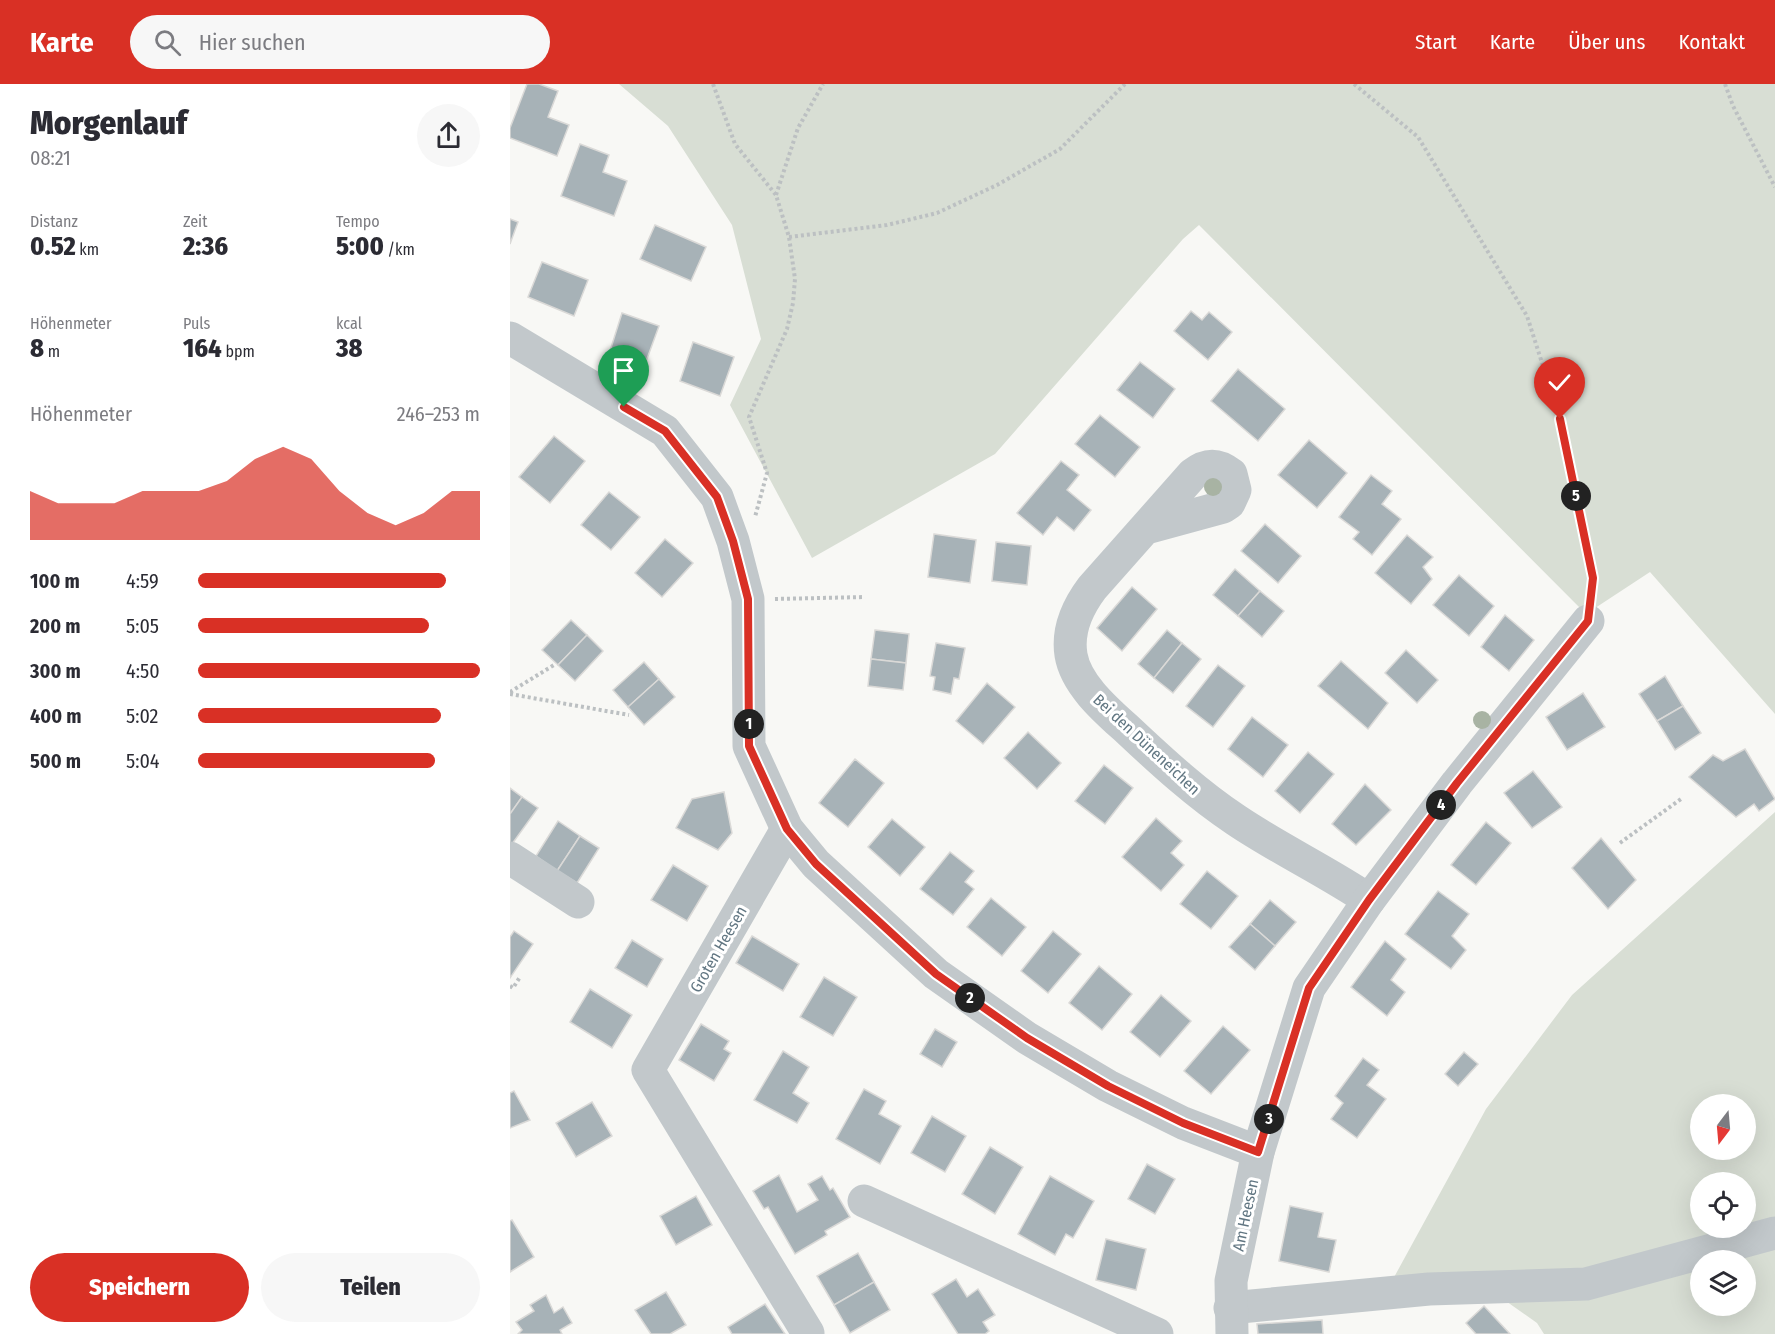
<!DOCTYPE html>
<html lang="de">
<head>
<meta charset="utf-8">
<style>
	:root { --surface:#fff; --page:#f7f7f7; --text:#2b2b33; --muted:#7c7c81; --accent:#d93025 }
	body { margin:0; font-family:"Fira Sans Condensed",sans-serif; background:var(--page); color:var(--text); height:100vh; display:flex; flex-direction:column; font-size:22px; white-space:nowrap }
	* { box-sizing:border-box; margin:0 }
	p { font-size:20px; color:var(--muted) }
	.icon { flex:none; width:33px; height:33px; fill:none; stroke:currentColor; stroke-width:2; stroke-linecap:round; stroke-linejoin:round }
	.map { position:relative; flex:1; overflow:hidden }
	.drawer { display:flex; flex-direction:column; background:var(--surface); width:510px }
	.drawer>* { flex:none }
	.needle { width:39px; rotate:196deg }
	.controls { position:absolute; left:1180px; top:1010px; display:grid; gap:12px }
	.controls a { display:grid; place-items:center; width:66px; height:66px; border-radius:50%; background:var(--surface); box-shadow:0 6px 24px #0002; font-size:30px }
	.pin { position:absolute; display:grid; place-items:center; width:51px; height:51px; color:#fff; margin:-62px -26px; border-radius:50% 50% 50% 0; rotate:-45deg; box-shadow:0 0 6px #0007 }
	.pin .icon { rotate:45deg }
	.km { position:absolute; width:30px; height:30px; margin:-15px; border-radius:50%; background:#222; color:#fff; font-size:16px; line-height:30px; text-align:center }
	.round { display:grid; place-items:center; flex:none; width:63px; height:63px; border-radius:32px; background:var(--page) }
	.head { display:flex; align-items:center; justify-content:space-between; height:102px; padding:0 30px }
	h1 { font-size:33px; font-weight:800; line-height:45px }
	.metrics { display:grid; grid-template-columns:repeat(3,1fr); gap:9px; height:102px; padding:6px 30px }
	.metrics div { display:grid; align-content:center }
	.metrics b { font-size:26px; font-weight:800 }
	.metrics small { font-size:16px; font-weight:400 }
	.metrics p { font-size:16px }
	.chart { height:168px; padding:12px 30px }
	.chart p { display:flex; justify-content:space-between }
	.chart svg { width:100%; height:108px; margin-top:6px; fill:var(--accent); opacity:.7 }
	.cta { display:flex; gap:12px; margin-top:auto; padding:12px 30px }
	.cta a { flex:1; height:69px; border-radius:36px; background:var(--accent); color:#fff; font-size:24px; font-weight:800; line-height:69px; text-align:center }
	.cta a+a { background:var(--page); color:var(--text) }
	ul { padding:0 30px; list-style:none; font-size:20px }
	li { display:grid; grid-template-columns:96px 72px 1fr; align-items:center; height:45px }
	li i { height:15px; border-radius:8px; background:var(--accent) }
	header { display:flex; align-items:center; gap:36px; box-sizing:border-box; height:84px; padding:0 30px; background:var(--accent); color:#fff }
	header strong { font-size:28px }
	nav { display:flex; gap:33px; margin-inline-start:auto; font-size:21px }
	.search { width:420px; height:54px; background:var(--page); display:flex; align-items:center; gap:15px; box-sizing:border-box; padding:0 21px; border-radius:33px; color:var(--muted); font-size:22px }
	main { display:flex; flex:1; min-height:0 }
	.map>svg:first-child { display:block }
	.green { fill:#d8ded4; fill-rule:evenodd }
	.building { fill:#a7b2b7; stroke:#dad9d7; stroke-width:1.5 }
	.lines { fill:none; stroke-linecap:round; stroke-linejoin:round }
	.path { stroke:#bcc0c2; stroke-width:4; stroke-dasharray:3 3; stroke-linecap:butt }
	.minor { stroke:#c2c8cb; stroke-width:33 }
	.tree { fill:#a8b3a3 }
	.route-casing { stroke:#fff; stroke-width:12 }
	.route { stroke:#d93025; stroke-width:8 }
	.labels { text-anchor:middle; stroke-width:6; stroke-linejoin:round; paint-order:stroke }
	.street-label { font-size:16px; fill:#617682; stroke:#fff }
</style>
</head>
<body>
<header>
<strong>Karte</strong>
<div class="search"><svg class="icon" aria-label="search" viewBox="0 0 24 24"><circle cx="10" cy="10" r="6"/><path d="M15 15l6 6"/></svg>Hier suchen</div>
<nav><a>Start</a><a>Karte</a><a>Über uns</a><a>Kontakt</a></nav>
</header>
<main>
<section class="drawer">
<div class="head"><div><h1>Morgenlauf</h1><p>08:21</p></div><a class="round"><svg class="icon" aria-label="share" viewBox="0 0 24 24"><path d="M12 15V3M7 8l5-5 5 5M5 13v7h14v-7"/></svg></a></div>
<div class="metrics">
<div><p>Distanz</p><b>0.52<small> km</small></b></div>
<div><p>Zeit</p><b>2:36</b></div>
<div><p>Tempo</p><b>5:00<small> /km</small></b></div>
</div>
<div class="metrics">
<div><p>Höhenmeter</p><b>8<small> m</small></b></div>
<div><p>Puls</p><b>164<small> bpm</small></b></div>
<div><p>kcal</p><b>38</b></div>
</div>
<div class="chart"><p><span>Höhenmeter</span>246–253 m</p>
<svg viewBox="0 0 160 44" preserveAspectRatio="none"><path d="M0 44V24L10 29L20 29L30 29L40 24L50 24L60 24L70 20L80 11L90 6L100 11L110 24L120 33L130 38L140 33L150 24L160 24V44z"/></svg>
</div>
<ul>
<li><b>100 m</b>4:59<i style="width:88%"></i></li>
<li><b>200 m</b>5:05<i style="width:82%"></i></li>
<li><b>300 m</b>4:50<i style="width:100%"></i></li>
<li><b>400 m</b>5:02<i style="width:86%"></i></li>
<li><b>500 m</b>5:04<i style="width:84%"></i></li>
</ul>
<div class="cta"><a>Speichern</a><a>Teilen</a></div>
</section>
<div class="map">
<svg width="1265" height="1250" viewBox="0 0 1265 1250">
	<rect width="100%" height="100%" fill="#f8f8f5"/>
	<g class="green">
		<polygon points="109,0 1265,0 1265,630 1140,488 1076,530 689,141 673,155 485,370 302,474 220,321 251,255 222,141 158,42"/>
		<path d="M1265,728V1250H1034L1027,1239L983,1208L882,1197L976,1025L1062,911ZM1191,1020H1236V1065H1191ZM1191,1098H1236V1143H1191ZM1191,1176H1236V1221H1191Z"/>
	</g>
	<g class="building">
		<polygon points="17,0 29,0 48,7 38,33 59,41 47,72 0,54 0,44"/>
		<polygon points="70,60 99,71 93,88 117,97 104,132 51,112"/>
		<polygon points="0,135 8,138 0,160"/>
		<polygon points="145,141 196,163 181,197 130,175"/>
		<polygon points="32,178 78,196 64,232 18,213"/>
		<polygon points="681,227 692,236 699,228 722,248 698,276 664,247"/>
		<polygon points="112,229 149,242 134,283 99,270"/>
		<polygon points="183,258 224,273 210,312 170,297"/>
		<polygon points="630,278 665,305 643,334 607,306"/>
		<polygon points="728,285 775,325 748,357 701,317"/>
		<polygon points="590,331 630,363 605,393 565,360"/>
		<polygon points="44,352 75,377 40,419 9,393"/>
		<polygon points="799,356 837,389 807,424 768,391"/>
		<polygon points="551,377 569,391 557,406 581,426 564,447 547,433 533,451 507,429"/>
		<polygon points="861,391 882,407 872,420 891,435 862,471 843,455 849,448 829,433"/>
		<polygon points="99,408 130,433 101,466 71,441"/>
		<polygon points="755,440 791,472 768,499 731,467"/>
		<polygon points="424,450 466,456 460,499 418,493"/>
		<polygon points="897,451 923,473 913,483 922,495 901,520 865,489"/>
		<polygon points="155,455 183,479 152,513 125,489"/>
		<polygon points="486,458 521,462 517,501 482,497"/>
		<polygon points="725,485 750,507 728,532 703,511"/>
		<polygon points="949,491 984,522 959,552 923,521"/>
		<polygon points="622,503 647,525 612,567 587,544"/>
		<polygon points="750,507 774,527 752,553 728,532"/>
		<polygon points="995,531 1024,556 999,587 971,563"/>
		<polygon points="61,536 77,551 48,581 32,566"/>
		<polygon points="365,546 399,550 396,579 361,575"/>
		<polygon points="657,546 672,559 644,594 628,580"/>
		<polygon points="77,551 93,567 65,597 48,581"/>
		<polygon points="426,559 455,564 449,595 444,594 441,610 423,606 425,593 420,592"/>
		<polygon points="672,559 691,575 663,609 644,594"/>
		<polygon points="896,566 928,596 907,619 875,589"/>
		<polygon points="361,575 396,579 393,606 358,602"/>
		<polygon points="831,577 878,619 858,645 808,602"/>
		<polygon points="134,578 149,595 118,623 103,606"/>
		<polygon points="708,581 735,602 703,643 676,622"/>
		<polygon points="1155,592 1173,622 1147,637 1129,610"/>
		<polygon points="149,595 165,613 134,641 118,623"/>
		<polygon points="477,599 505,623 473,660 446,637"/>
		<polygon points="1073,609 1095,643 1057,666 1036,633"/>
		<polygon points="1173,622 1191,649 1165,666 1147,637"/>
		<polygon points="742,633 778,661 753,693 718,665"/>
		<polygon points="518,648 551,679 527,705 494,674"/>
		<polygon points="1235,665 1265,715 1249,727 1244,720 1226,733 1179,693 1203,671 1213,677"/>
		<polygon points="798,668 824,690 790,729 765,707"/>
		<polygon points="345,675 374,699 338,743 309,719"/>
		<polygon points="594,681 623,704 595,740 565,717"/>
		<polygon points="1023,687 1052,723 1022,744 994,709"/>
		<polygon points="855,700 881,726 846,761 822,740"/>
		<polygon points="0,704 12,713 0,730"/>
		<polygon points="214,708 222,749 208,766 166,744 182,715"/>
		<polygon points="12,713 28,724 2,760 0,759 0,730"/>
		<polygon points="646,734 672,757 661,769 674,781 651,807 612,773"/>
		<polygon points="382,735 415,763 390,792 358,763"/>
		<polygon points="48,737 70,752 47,787 26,772"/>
		<polygon points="976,738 1001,759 966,801 941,781"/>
		<polygon points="70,752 89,764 67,799 47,787"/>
		<polygon points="1091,754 1126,796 1098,825 1062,784"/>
		<polygon points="440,768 464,787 455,798 464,805 443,831 410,805"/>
		<polygon points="163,781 198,802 177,837 141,816"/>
		<polygon points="697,787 728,812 701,845 670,820"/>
		<polygon points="928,807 959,830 942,852 956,866 941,885 895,850"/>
		<polygon points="481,814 516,843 492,872 457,843"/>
		<polygon points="760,816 786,838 765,862 740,840"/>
		<polygon points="740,840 765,862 745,886 719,863"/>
		<polygon points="4,847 23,860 0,894 0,853"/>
		<polygon points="543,847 571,870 538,909 511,887"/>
		<polygon points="242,852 289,880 273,907 226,879"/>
		<polygon points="122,856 153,875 137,903 105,884"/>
		<polygon points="875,857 896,875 881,896 895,908 877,932 841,903"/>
		<polygon points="589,882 622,910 592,946 559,919"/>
		<polygon points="314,893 347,913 323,952 290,933"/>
		<polygon points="80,905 122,931 102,964 60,938"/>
		<polygon points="651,911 681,937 650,973 620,948"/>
		<polygon points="191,940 219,957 214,965 221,969 204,997 169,976"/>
		<polygon points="713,942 740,966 701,1010 674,987"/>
		<polygon points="425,945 447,958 432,983 410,970"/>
		<polygon points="273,967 299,983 283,1009 299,1019 287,1039 244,1016"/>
		<polygon points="954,968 968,980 948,1002 935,990"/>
		<polygon points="853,974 869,986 857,1001 876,1015 847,1054 821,1035 833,1019 825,1012"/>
		<polygon points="354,1005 376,1017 369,1030 391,1042 370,1080 326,1055"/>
		<polygon points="4,1007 20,1036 0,1044 0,1009"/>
		<polygon points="82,1018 102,1052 66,1073 46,1039"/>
		<polygon points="422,1032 456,1052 435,1088 401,1069"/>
		<polygon points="480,1063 513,1083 485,1130 452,1110"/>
		<polygon points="637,1080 665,1095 645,1130 618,1115"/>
		<polygon points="269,1091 287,1128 308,1116 298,1100 312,1092 320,1106 323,1104 340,1133 315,1147 317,1151 285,1170 258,1123 254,1125 243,1107"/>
		<polygon points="540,1092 584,1117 563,1154 556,1150 545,1171 508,1150"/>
		<polygon points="186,1112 202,1141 166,1161 150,1132"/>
		<polygon points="780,1122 813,1129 808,1153 826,1156 819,1188 769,1177"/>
		<polygon points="2,1136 24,1173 0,1188 0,1137"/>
		<polygon points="596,1155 636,1165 626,1206 586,1196"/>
		<polygon points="348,1169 364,1198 324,1221 307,1192"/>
		<polygon points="446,1195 457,1213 468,1205 485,1231 473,1238 479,1247 475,1250 448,1250 422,1210"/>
		<polygon points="364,1198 380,1226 340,1249 324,1221"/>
		<polygon points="156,1208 176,1241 160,1250 141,1250 125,1226"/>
		<polygon points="36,1211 44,1229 53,1223 62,1239 50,1246 52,1250 8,1250 12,1246 6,1238 24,1227 20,1221"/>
		<polygon points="255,1220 275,1250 222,1250 218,1243"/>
		<polygon points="974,1222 1000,1250 966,1250 956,1239"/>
		<polygon points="812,1236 813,1250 748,1250 747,1240"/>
	</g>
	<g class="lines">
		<g class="path">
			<polyline points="203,0 225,60 266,111 279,153 285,195 283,219 277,245 239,333 257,389 245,433"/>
			<polyline points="844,0 908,53 1017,232 1050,335 1083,494 1081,512"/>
			<polyline points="1215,0 1223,22 1265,103"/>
			<polyline points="266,111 288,44 313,0"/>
			<polyline points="279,153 377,141 427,129 487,101 550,65 615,0"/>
			<polyline points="265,515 355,513"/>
			<polyline points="0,608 44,581"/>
			<polyline points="0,610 119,631"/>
			<polyline points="1110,759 1171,715"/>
			<polyline points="0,902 3,904 10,893"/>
		</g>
		<g class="minor">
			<polyline points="0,254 155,347 207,413 223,457 238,515 239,662 277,745 306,780 426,890 517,954 598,1002 673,1039 748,1068"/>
			<path d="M636,444L713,423L719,419L725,406L721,390C707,379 696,380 683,390L582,504C567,524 557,546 561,571C566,601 597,627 618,646C652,678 687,710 726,736C769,765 816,787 859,816"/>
			<polyline points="277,745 138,986 298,1249"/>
			<polyline points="0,774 68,818"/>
			<polyline points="354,1117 647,1250"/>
			<polyline points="720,1224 919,1205 1076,1200 1265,1149"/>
			<polyline points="722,1250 721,1197 748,1068 799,904 859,816 947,699 1078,537"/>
		</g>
	</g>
	<g class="tree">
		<circle cx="703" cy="403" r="9"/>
		<circle cx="972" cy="636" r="9"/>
	</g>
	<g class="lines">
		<defs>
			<polyline id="route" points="114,323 155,347 207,413 223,457 238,515 239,662 277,745 306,780 426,890 517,954 598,1002 673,1039 748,1068 799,904 859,816 947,699 1078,537 1083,494 1050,335"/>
		</defs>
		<use href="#route" class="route-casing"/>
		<use href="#route" class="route"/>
	</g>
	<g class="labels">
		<g class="street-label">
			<text transform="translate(637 660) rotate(43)" y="6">Bei den Düneneichen</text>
			<text transform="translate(208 865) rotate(-60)" y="6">Groten Heesen</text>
			<text transform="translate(735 1131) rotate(-78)" y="6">Am Heesen</text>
		</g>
	</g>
</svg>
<div class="controls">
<a><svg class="needle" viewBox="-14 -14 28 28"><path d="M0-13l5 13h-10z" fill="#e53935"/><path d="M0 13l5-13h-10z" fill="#7c7c81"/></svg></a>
<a><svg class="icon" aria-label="locate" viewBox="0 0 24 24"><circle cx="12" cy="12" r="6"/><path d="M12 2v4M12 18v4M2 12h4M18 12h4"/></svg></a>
<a><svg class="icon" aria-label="layers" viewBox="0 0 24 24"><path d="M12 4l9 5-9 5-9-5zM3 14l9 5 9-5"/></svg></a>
</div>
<div class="pin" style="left:114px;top:323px;background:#1e9e55"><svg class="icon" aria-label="arrive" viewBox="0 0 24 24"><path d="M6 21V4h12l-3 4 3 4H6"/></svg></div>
<div class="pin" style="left:1050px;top:335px;background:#d93025"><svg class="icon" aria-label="check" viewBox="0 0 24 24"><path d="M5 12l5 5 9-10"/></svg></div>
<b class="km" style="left:239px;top:640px">1</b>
<b class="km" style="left:460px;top:914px">2</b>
<b class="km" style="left:759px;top:1035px">3</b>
<b class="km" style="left:931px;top:721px">4</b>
<b class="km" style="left:1066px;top:412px">5</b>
</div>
</main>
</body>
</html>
